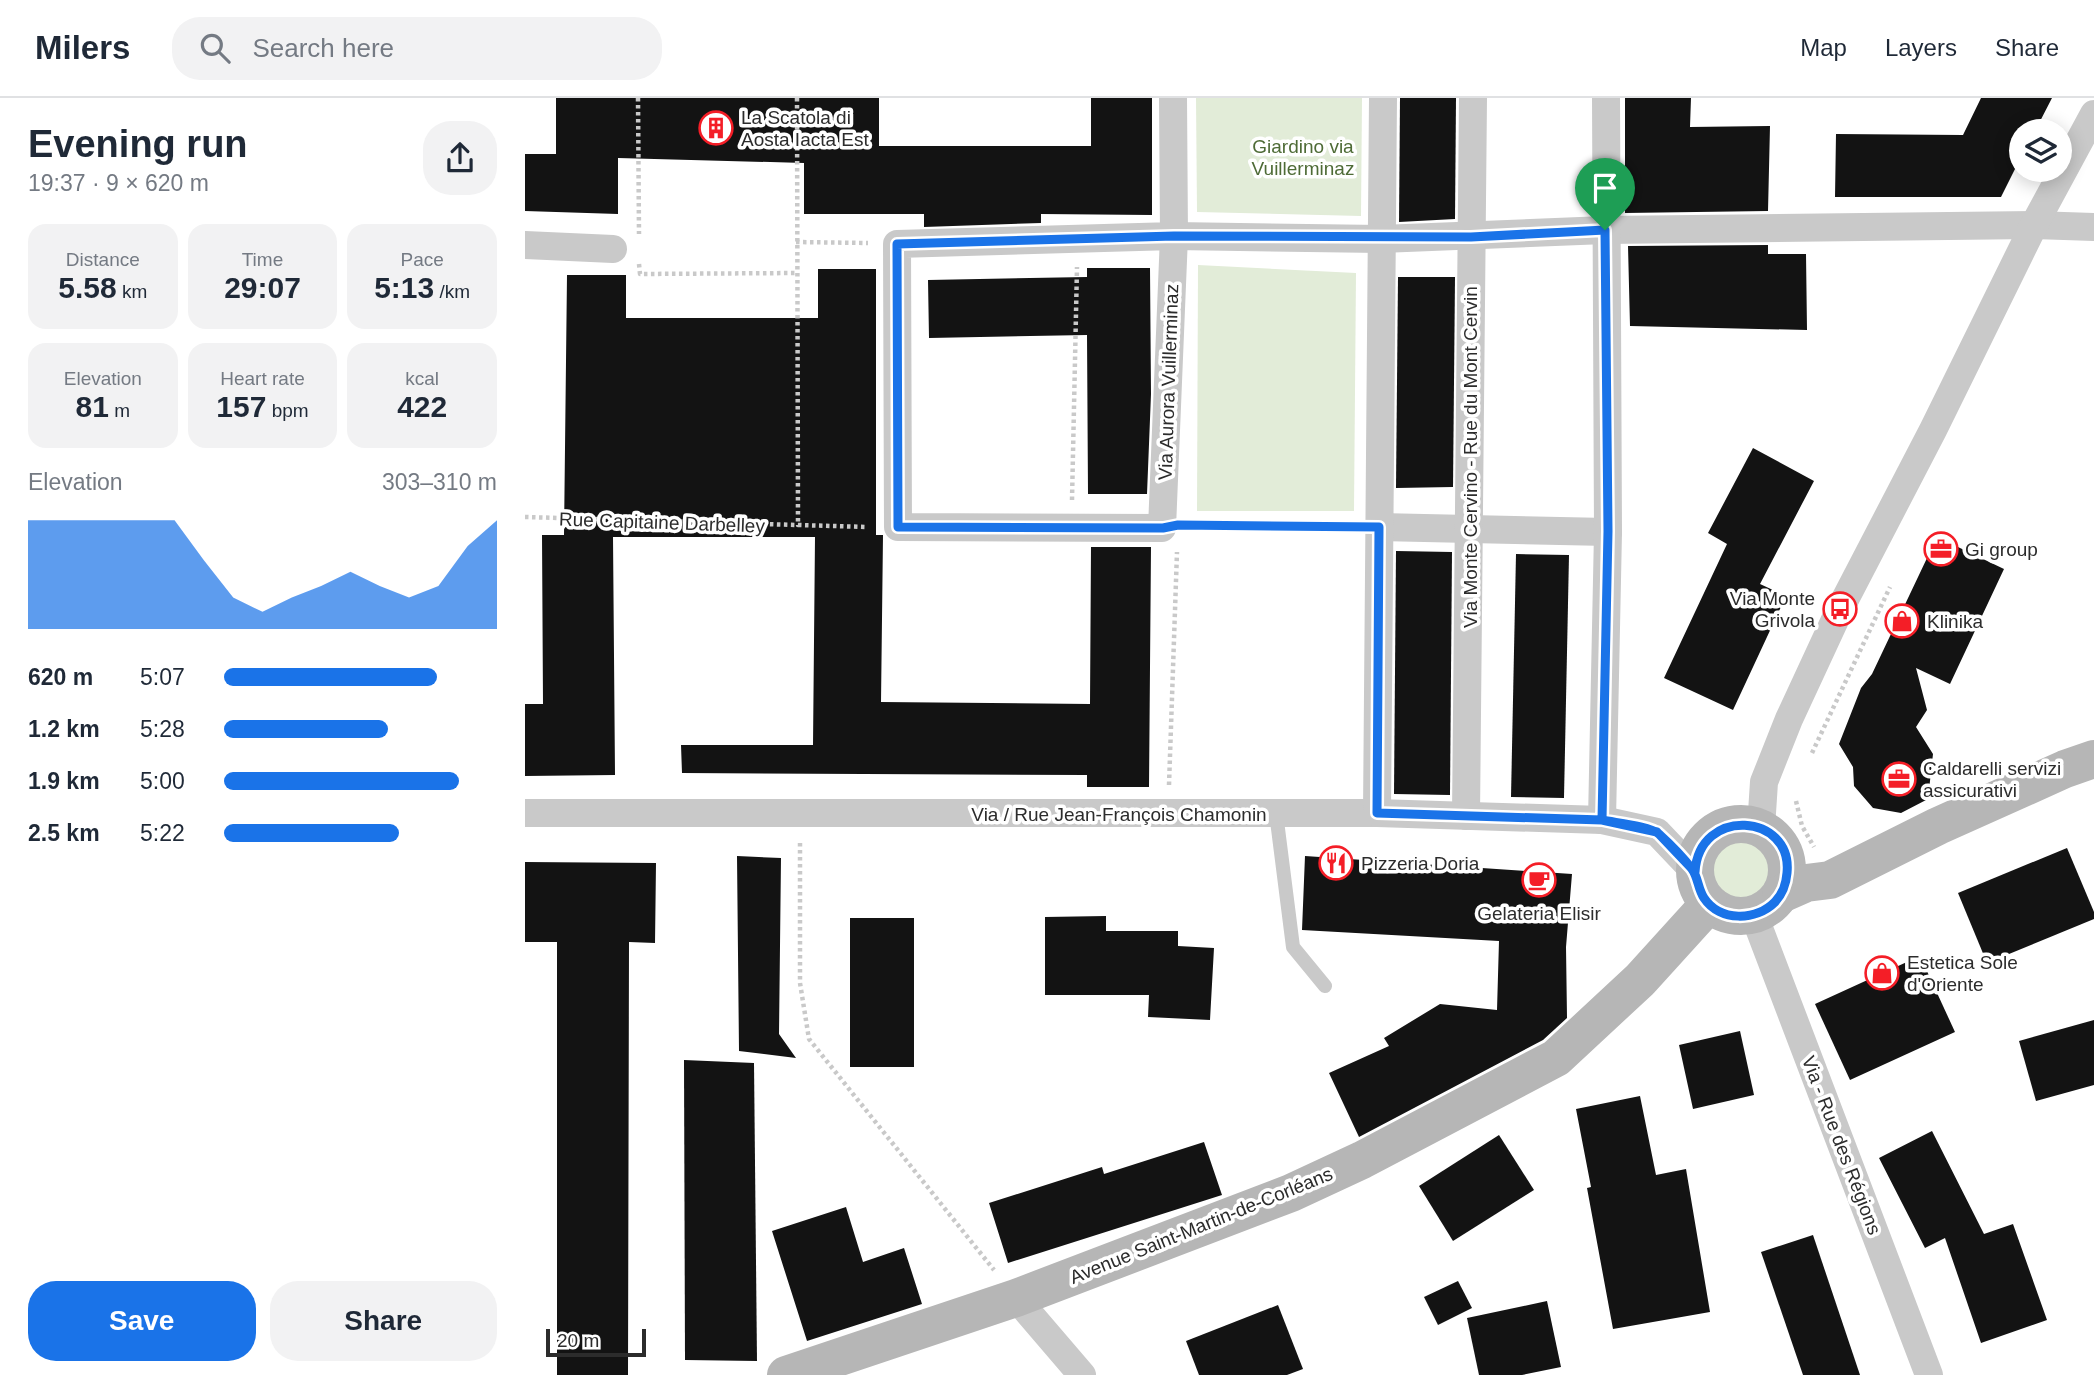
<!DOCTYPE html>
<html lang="en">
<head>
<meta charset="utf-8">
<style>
	:root { --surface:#fff; --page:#f2f2f3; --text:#1f2937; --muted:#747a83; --line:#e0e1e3; --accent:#1a73e8 }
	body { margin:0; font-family:Helvetica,sans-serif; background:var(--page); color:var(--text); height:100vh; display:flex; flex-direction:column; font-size:26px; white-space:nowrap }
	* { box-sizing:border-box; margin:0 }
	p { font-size:23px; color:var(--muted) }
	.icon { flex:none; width:38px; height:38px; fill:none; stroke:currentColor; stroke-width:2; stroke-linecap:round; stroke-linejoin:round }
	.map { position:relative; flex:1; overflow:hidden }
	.panel { display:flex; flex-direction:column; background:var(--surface); width:525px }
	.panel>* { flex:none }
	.tools { position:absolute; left:1484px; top:21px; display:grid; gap:14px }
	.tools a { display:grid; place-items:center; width:63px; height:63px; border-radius:50%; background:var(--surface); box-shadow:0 4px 18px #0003; font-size:35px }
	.scale { position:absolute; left:21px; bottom:18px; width:100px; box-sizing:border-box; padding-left:7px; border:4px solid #2c2c2c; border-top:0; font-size:19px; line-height:24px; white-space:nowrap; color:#2c2c2c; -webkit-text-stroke:5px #fff; paint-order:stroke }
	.pin { position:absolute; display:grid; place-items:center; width:60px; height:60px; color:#fff; margin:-72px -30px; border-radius:50% 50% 50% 0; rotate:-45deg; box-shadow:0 0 7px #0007 }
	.pin .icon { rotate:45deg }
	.round { display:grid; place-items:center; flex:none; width:74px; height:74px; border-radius:28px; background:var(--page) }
	.head { display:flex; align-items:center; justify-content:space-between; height:119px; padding:0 28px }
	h1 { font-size:38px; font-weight:700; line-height:52px }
	.figures { display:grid; grid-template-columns:repeat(3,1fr); gap:10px; height:119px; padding:7px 28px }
	.figures div { display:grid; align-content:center; border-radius:18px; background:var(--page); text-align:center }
	.figures b { font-size:30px; font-weight:700 }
	.figures small { font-size:19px; font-weight:400 }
	.figures p { font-size:19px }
	.chart { height:196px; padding:14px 28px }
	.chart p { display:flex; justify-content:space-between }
	.chart svg { width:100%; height:126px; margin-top:7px; fill:var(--accent); opacity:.7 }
	.action { display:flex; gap:14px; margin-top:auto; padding:14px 28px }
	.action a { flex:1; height:80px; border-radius:28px; background:var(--accent); color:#fff; font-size:28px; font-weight:700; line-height:80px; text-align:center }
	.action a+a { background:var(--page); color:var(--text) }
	ul { padding:0 28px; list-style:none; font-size:23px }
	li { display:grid; grid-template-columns:112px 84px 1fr; align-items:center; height:52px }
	li i { height:18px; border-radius:9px; background:var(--accent) }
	header { display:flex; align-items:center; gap:42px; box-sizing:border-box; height:98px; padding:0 35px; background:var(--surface); border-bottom:2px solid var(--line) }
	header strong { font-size:33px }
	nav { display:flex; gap:38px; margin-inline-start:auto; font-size:24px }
	.search { width:490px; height:63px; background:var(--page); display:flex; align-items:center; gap:18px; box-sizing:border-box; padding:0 24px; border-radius:28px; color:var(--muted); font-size:26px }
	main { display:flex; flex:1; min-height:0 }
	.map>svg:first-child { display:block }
	.green { fill:#e2ecd8 }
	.building { fill:#131313 }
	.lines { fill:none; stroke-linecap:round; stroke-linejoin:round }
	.path { stroke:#c9c9c9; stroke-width:4.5; stroke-dasharray:3.5 3.5; stroke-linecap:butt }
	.lane { stroke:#c9c9c9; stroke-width:14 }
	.street { stroke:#c9c9c9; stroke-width:28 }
	.secondary { stroke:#b6b6b6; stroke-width:38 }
	.route-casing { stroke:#fff; stroke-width:14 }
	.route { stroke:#1a73e8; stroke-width:9 }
	.labels { text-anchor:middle; stroke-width:7; stroke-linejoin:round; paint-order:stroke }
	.poi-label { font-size:19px; fill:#2c2c2c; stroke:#fff; text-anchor:start }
	.park-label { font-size:19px; fill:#4e6b36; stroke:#fff }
	.street-label { font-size:19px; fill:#2c2c2c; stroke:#fff }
</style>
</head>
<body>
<header>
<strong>Milers</strong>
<div class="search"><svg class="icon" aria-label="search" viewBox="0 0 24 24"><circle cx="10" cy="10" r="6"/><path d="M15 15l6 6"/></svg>Search here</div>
<nav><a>Map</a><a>Layers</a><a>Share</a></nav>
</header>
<main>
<section class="panel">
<div class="head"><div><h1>Evening run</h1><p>19:37 · 9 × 620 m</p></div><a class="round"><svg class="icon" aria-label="share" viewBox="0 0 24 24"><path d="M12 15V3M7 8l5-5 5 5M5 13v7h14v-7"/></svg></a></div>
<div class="figures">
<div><p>Distance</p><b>5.58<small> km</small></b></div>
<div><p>Time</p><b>29:07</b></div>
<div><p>Pace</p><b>5:13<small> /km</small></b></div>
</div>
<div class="figures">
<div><p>Elevation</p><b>81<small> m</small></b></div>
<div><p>Heart rate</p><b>157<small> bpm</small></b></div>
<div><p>kcal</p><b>422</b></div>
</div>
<div class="chart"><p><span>Elevation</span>303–310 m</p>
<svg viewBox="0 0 160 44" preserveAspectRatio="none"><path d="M0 44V6L10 6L20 6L30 6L40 6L50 6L60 20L70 33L80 38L90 33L100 29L110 24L120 29L130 33L140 29L150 15L160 6V44z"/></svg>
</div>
<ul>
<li><b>620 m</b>5:07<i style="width:78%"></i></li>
<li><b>1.2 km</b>5:28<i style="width:60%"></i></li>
<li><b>1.9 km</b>5:00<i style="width:86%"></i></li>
<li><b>2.5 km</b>5:22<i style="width:64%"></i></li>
</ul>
<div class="action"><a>Save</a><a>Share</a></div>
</section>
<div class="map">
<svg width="1569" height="1277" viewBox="0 0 1569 1277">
	<rect width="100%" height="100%" fill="#fff"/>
	<g class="green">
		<polygon points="671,0 837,0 836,118 672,114"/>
		<polygon points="673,167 831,175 829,413 672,413"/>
		<circle cx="1215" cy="772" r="31"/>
	</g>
	<g class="building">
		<polygon points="31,0 354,0 354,48 566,48 566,0 627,0 627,117 516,116 516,125 399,129 399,116 279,116 279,65 93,60 93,116 0,113 0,56 31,56"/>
		<polygon points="875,0 931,0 930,121 874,124"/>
		<polygon points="1100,0 1166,0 1165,29 1245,28 1243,113 1100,115"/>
		<polygon points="1456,0 1527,0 1510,33 1496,33 1496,59 1476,99 1310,99 1311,36 1438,37"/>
		<polygon points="1243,147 1243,156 1281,156 1282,232 1105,228 1103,148"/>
		<polygon points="562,170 625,170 626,296 622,396 563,396 562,237 404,240 403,182 562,179"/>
		<polygon points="293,171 351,171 351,437 358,437 356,604 565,606 566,449 626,449 624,689 562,689 562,677 157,675 156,647 288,647 290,439 88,439 90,677 0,678 0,606 18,606 17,437 39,437 42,177 101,177 101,220 293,220"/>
		<polygon points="873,179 930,179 928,389 871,390"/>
		<polygon points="1228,350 1289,383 1235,486 1261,498 1208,612 1139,580 1202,446 1183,435"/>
		<polygon points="1412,439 1479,471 1425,586 1391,570 1402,612 1391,629 1408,656 1403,701 1376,715 1348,710 1329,688 1328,669 1314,646 1336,590 1347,576"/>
		<polygon points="871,453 927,454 925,697 869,696"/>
		<polygon points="991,456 1044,457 1039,700 986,699"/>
		<polygon points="1542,750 1569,814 1569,821 1462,865 1433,795"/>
		<polygon points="212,758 256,760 254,936 271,960 214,953"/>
		<polygon points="780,758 1047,776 1041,849 1042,920 1018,942 834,1039 804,975 864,948 859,940 915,906 972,912 974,843 777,832"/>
		<polygon points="0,764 131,765 130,845 104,844 103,1277 32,1277 32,844 0,844"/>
		<polygon points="581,818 581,833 653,833 653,848 689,850 685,922 623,919 624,897 520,897 520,819"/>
		<rect x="325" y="820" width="64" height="149"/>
		<polygon points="1395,858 1430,934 1325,982 1290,906"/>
		<polygon points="1569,922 1569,987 1511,1003 1494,943"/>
		<polygon points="1215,933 1229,997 1168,1011 1154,947"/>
		<polygon points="159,962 229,965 232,1263 160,1262"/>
		<polygon points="1115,998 1131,1077 1161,1071 1185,1214 1088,1231 1062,1090 1066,1089 1051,1011"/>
		<polygon points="1407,1033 1459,1136 1488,1126 1522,1222 1456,1245 1420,1140 1400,1150 1354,1060"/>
		<polygon points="974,1037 1009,1092 928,1143 894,1088"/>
		<polygon points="679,1044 697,1097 483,1165 464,1105 577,1069 579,1076"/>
		<polygon points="321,1109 338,1164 379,1150 397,1206 282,1243 247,1133"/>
		<polygon points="1288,1137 1335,1277 1278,1277 1236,1154"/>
		<polygon points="933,1183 947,1210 913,1227 899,1199"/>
		<polygon points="1022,1203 1036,1269 997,1277 954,1277 942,1220"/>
		<polygon points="753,1207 778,1271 762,1277 674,1277 661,1243"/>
	</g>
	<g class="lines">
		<g class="path">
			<polyline points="113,0 114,136"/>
			<polyline points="272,0 273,427 342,429"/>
			<polyline points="271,144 343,145"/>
			<polyline points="114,166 115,176 272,175"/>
			<polyline points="547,402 552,169"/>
			<polyline points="0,419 273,427"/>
			<polyline points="666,427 825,429"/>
			<polyline points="1287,655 1365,489"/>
			<polyline points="644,687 652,454"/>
			<polyline points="1271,703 1277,728 1289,749"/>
			<polyline points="275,745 275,885 284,941 469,1172"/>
		</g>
		<polyline class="lane" points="751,715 768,849 800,888"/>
		<g class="street">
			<polyline points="648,0 649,138 637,430 373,429 372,146 649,138 856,141 1080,132 1509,127 1569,129"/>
			<polyline points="0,147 88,151"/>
			<polyline points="854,429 1083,434"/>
			<polyline points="0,715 852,715 1077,722 1132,734 1170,774"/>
			<polyline points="852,715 858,0"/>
			<polyline points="941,718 948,0"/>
			<polyline points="1077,722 1083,434 1081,0"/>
			<polyline points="1236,730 1239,684 1264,621 1315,511 1408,332 1509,127 1569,16"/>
			<polyline points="1229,817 1404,1277"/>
			<polyline points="491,1200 557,1277"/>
		</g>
		<g class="secondary">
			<circle cx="1216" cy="772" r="46"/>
			<polyline points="1256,796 1281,785 1305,782 1413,728 1540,671 1569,661"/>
			<polyline points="261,1277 491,1200 766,1095 837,1062 1031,960 1115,882 1184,806"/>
		</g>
	</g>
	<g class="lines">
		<defs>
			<path id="route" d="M1080,132L946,139L649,138L372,146L373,429L638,430L653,427L854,429L852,715L1077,722L1132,734L1170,774C1174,708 1268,715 1262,775C1261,787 1258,795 1250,804C1231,823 1195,824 1179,800C1173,791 1173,779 1167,771C1158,759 1145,746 1134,736C1124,728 1091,725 1077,722L1083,433L1080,132"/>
		</defs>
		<use href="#route" class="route-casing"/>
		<use href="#route" class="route"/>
	</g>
	<defs>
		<symbol id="building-ring" viewBox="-11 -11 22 22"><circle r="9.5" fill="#fff" stroke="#f41e27" stroke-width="1.5"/><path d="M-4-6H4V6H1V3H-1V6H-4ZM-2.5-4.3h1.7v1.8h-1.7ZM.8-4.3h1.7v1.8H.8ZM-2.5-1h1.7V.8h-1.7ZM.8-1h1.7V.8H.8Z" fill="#f41e27"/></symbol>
		<symbol id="office-ring" viewBox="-11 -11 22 22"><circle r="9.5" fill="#fff" stroke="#f41e27" stroke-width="1.5"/><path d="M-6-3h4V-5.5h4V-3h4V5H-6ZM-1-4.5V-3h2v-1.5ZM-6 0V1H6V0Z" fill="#f41e27"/></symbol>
		<symbol id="bus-ring" viewBox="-11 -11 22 22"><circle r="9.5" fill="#fff" stroke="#f41e27" stroke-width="1.5"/><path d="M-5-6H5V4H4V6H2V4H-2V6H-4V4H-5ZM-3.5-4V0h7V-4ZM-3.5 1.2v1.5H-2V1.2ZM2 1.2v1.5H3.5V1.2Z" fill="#f41e27"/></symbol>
		<symbol id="shop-ring" viewBox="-11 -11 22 22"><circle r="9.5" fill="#fff" stroke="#f41e27" stroke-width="1.5"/><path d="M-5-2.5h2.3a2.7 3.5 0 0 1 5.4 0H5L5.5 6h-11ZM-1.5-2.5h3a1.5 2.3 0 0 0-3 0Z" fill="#f41e27"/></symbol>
		<symbol id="restaurant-ring" viewBox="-11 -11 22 22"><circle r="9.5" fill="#fff" stroke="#f41e27" stroke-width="1.5"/><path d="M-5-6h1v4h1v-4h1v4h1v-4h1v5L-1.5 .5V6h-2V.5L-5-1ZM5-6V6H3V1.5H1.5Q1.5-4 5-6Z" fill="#f41e27"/></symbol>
		<symbol id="cafe-ring" viewBox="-11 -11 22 22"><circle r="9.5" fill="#fff" stroke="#f41e27" stroke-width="1.5"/><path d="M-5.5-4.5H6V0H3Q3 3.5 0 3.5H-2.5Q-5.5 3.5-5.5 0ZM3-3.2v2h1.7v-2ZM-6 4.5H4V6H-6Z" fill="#f41e27"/></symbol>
	</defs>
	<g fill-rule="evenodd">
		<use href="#building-ring" x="172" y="11" width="38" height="38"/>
		<use href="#office-ring" x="1397" y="432" width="38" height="38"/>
		<use href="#bus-ring" x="1296" y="492" width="38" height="38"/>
		<use href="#shop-ring" x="1358" y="504" width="38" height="38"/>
		<use href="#office-ring" x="1355" y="662" width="38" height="38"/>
		<use href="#restaurant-ring" x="792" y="746" width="38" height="38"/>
		<use href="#cafe-ring" x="995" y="763" width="38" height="38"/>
		<use href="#shop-ring" x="1338" y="856" width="38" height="38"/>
	</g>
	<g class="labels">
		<g class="poi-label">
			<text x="216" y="26">La Scatola di<tspan x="216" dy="22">Aosta Iacta Est</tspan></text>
			<text x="1440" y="458">Gi group</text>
			<text x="1290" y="507" text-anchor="end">Via Monte<tspan x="1290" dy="22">Grivola</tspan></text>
			<text x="1402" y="530">Klinika</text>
			<text x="1398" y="677">Caldarelli servizi<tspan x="1398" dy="22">assicurativi</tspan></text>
			<text x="836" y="772">Pizzeria Doria</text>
			<text x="1014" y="822" text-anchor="middle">Gelateria Elisir</text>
			<text x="1382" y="871">Estetica Sole<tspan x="1382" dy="22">d'Oriente</tspan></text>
		</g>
		<g class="park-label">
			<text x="778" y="55">Giardino via<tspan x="778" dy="22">Vuillerminaz</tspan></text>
		</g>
		<g class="street-label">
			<text transform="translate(643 284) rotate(-88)" y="7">Via Aurora Vuillerminaz</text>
			<text transform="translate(945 359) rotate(-90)" y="7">Via Monte Cervino - Rue du Mont Cervin</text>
			<text transform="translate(137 424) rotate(2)" y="7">Rue Capitaine Darbelley</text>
			<text x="594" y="723">Via / Rue Jean-François Chamonin</text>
			<text transform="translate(1317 1047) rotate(69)" y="7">Via - Rue des Régions</text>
			<text transform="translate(676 1127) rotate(-22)" y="7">Avenue Saint-Martin-de-Corléans</text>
		</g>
	</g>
</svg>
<div class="tools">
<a><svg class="icon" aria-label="layers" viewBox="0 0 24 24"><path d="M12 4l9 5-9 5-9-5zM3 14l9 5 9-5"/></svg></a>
</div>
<div class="scale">20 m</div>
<div class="pin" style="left:1080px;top:132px;background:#1e9e55"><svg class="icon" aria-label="arrive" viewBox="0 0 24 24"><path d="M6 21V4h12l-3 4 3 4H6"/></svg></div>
</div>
</main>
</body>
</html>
